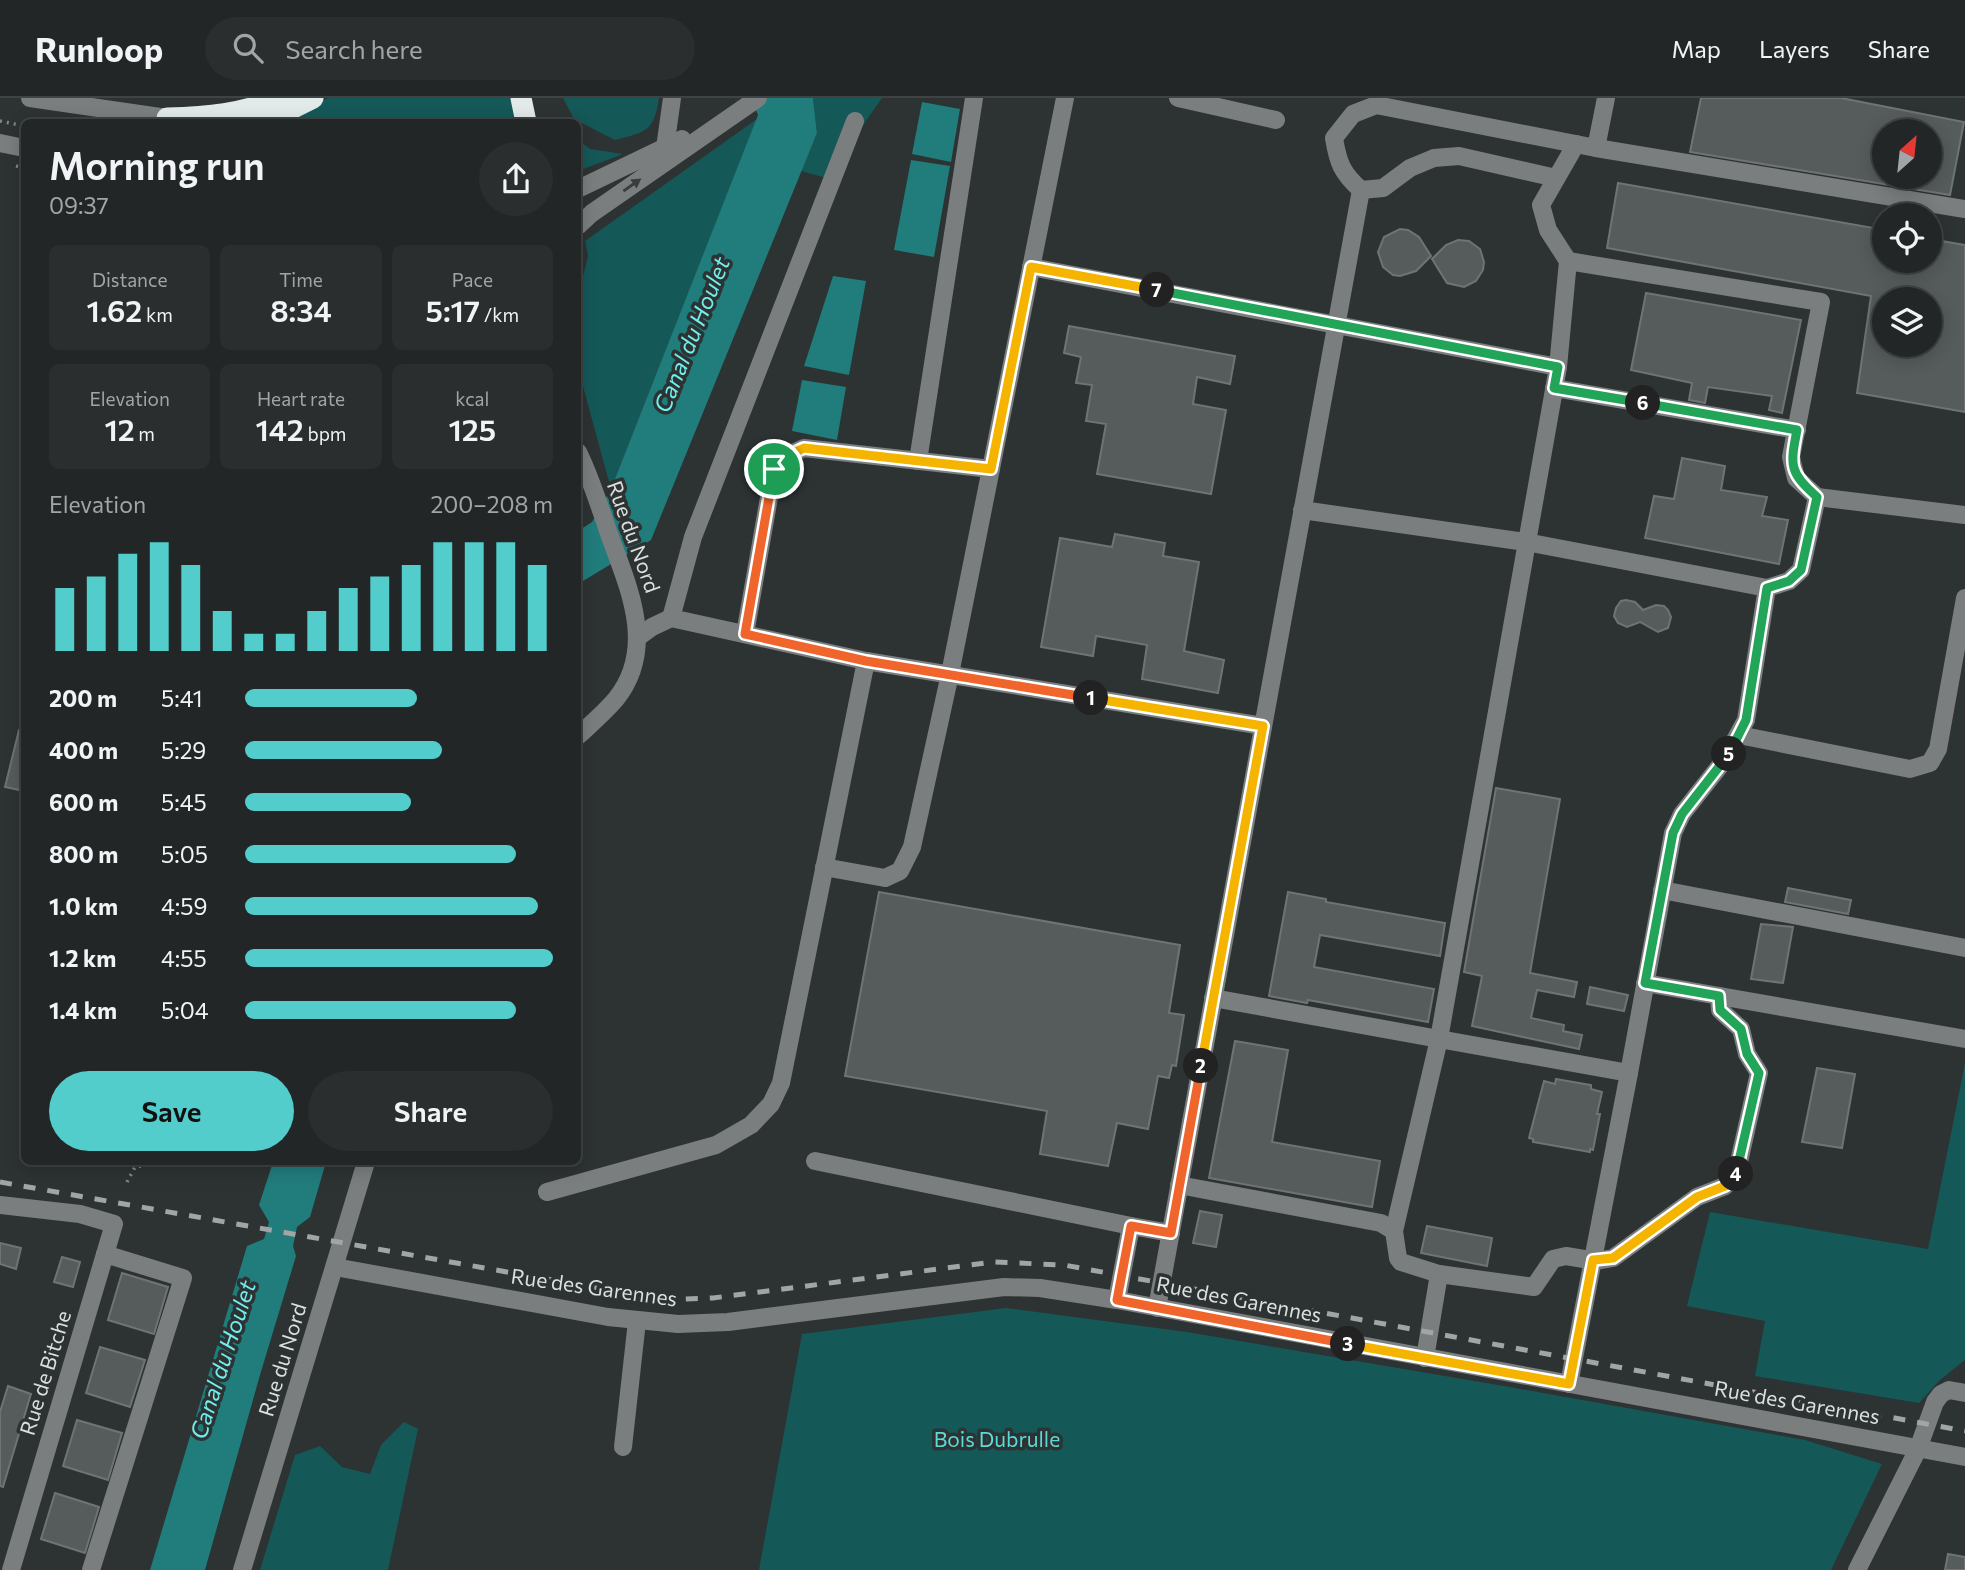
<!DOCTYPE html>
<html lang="en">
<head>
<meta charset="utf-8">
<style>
	:root { --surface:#222626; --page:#2a2e2e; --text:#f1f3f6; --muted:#a2a5a7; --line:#3f4343; --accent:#52cdcc }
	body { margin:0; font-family:Commissioner,sans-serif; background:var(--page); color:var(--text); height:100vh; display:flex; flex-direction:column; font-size:26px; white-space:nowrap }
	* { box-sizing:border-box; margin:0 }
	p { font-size:23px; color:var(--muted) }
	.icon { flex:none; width:38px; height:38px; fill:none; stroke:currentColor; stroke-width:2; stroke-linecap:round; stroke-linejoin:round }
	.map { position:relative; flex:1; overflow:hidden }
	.details { position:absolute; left:21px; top:21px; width:560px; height:1046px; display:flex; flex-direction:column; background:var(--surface); border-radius:10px; box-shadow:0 4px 18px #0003,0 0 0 2px var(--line) }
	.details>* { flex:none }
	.needle { width:46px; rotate:27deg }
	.fabs { position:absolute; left:1872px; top:21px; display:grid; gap:14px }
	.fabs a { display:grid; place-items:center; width:70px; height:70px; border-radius:50%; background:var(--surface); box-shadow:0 4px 18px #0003,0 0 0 2px var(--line); font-size:35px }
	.pin { position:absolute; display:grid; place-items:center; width:60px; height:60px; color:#fff; margin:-30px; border:4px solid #fff; border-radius:50%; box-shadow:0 2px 7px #0007 }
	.km { position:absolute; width:35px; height:35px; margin:-18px; border-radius:50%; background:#222; color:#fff; font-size:19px; line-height:35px; text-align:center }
	.round { display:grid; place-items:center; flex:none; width:74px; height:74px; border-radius:37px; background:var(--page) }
	.head { display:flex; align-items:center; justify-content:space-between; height:119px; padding:0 28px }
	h1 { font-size:38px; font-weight:600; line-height:52px }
	.stats { display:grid; grid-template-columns:repeat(3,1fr); gap:10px; height:119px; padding:7px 28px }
	.stats div { display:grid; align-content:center; border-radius:10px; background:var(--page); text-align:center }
	.stats b { font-size:30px; font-weight:600 }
	.stats small { font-size:19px; font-weight:400 }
	.stats p { font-size:19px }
	.chart { height:196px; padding:14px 28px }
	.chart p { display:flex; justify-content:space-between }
	.chart svg { width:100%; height:126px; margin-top:7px; stroke:var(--accent); stroke-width:6 }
	.cta { display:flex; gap:14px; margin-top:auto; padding:14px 28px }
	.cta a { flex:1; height:80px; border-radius:42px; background:var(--accent); color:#111; font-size:28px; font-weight:600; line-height:80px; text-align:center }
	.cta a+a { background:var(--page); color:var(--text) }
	ul { padding:0 28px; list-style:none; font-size:23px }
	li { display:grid; grid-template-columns:112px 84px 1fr; align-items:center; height:52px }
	li i { height:18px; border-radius:9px; background:var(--accent) }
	header { display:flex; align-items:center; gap:42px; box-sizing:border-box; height:98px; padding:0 35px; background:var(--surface); border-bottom:2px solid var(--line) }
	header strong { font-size:33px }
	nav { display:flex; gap:38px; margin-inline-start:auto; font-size:24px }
	.search { width:490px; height:63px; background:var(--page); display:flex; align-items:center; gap:18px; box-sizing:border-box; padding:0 24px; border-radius:38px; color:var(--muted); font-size:26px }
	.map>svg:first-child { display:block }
	.green { fill:#155858 }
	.water { fill:#217c7c }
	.building { fill:#565c5c; stroke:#6e7474; stroke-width:2; fill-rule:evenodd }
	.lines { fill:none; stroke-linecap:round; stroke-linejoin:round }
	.path { stroke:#848888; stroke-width:3.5; stroke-dasharray:2 5; stroke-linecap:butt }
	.minor { stroke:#7b7e7e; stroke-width:18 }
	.highway { stroke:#e2eae9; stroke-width:21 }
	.rail { stroke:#a1a5a5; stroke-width:5; stroke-dasharray:12 12; stroke-linecap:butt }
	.oneway { fill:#393d3d }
	.split-1-casing { stroke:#fff; stroke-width:14 }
	.split-2-casing { stroke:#fff; stroke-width:14 }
	.split-3-casing { stroke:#fff; stroke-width:14 }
	.split-4-casing { stroke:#fff; stroke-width:14 }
	.split-5-casing { stroke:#fff; stroke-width:14 }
	.split-6-casing { stroke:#fff; stroke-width:14 }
	.split-7-casing { stroke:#fff; stroke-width:14 }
	.split-8-casing { stroke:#fff; stroke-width:14 }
	.split-1 { stroke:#f0652b; stroke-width:9 }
	.split-2 { stroke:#f5b400; stroke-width:9 }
	.split-3 { stroke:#f0652b; stroke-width:9 }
	.split-4 { stroke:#f5b400; stroke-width:9 }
	.split-5 { stroke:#22a559; stroke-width:9 }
	.split-6 { stroke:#22a559; stroke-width:9 }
	.split-7 { stroke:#22a559; stroke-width:9 }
	.split-8 { stroke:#f5b400; stroke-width:9 }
	.labels { text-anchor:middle; stroke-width:7; stroke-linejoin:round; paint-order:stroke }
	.street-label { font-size:21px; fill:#dcdfdf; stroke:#2d3232 }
	.park-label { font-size:21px; fill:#5bdada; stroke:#2d3232 }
	.water-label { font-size:23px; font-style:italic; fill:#70eeed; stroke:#2d3232 }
</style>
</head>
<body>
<header>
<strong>Runloop</strong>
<div class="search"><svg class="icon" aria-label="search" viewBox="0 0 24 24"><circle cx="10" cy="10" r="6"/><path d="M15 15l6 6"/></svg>Search here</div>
<nav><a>Map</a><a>Layers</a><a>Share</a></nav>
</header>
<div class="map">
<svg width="1965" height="1472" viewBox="0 0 1965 1472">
	<rect width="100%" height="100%" fill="#2d3232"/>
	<g class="green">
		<polygon points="328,0 510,0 515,15 515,24 273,24 282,23"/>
		<path d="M563,0H659C654,34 646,34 615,42L574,21Z"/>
		<polygon points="813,0 882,0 826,80 801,73 817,35"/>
		<polygon points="757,21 611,391 578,270 578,194 580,190 588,158 585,143"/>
		<polygon points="578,42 590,51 623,56 578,73"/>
		<polygon points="1965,965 1965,1262 1940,1282 1919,1305 1755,1278 1765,1223 1687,1208 1710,1114 1928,1151"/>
		<polygon points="1006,1210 1187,1234 1504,1288 1805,1342 1882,1366 1831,1472 759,1472 802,1236"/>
		<polygon points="404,1324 418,1331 388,1472 260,1472 295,1357 320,1348 342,1369 370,1376 381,1347"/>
	</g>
	<g class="water">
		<polygon points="751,0 813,0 817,35 651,442 578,486 578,433 592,424 611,391 758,17"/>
		<polygon points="922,4 960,11 951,64 912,56"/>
		<polygon points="911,62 950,68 934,159 894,152"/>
		<polygon points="833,178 866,183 849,277 804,268"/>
		<polygon points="802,282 846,289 837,342 792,333"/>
		<polygon points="273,1064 326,1064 310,1119 297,1129 293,1148 296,1158 260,1277 205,1472 150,1472 247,1148 264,1141 269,1124 259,1107"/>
	</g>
	<g class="building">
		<path d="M1701,0H1841L1964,24L1950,97L1690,54ZM1885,33H1930V79H1885Z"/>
		<path d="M1618,85L1885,132V163H1930V141L1965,147V314L1857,295L1871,198L1607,150ZM1885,201H1930V247H1885Z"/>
		<polygon points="1400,131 1408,132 1419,139 1431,158 1416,173 1400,178 1393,177 1383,169 1378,154 1384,139"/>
		<polygon points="1458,142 1469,143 1480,151 1484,164 1483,172 1476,183 1464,189 1447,185 1432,161 1446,147"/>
		<polygon points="1646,195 1801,222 1782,315 1769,312 1772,298 1708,289 1705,305 1689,302 1692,285 1631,272"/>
		<polygon points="1069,228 1235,258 1230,286 1197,279 1193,306 1226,312 1211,396 1097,376 1106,326 1086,323 1092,287 1076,285 1081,259 1064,255"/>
		<polygon points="1682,360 1725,368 1721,392 1767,399 1762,418 1788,422 1779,466 1645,440 1654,398 1674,401"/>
		<polygon points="1115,436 1165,445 1163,458 1199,464 1184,553 1224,562 1218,595 1142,581 1147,547 1096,538 1093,558 1041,549 1060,440 1112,449"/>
		<polygon points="1626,502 1635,504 1643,512 1656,507 1664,508 1668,512 1671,519 1668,530 1658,534 1640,524 1627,529 1618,525 1614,518 1616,510 1621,503"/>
		<polygon points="19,632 24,632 24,693 5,689"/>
		<polygon points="1496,690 1560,701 1530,875 1577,884 1574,899 1537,892 1531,920 1564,927 1563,933 1582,937 1579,951 1472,928 1482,878 1464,874"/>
		<polygon points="1788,790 1851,802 1848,816 1785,804"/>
		<polygon points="879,794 1180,847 1169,915 1184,917 1176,968 1172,967 1169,980 1158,978 1148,1031 1117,1025 1108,1068 1040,1056 1047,1013 845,978"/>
		<polygon points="1288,794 1326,801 1326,804 1445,825 1440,858 1320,837 1314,869 1434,891 1428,924 1308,902 1307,905 1269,898"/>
		<polygon points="1761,826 1793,829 1783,885 1751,881"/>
		<polygon points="1590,889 1628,897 1624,913 1587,906"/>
		<polygon points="1235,943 1288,952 1272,1044 1380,1063 1372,1109 1209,1080"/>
		<polygon points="1817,970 1855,976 1842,1050 1802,1044"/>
		<polygon points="1556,981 1591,987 1591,991 1602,994 1597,1016 1600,1016 1593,1052 1590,1051 1590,1054 1533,1044 1533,1041 1529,1040 1544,983 1555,986"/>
		<polygon points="1200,1113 1222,1117 1216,1149 1193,1145"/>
		<polygon points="1427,1128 1492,1140 1487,1168 1421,1155"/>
		<polygon points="0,1145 21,1150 16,1171 0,1166"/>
		<polygon points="62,1159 80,1164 73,1189 54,1184"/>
		<polygon points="122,1175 168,1189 154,1236 108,1222"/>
		<polygon points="100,1249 145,1262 130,1309 86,1295"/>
		<polygon points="8,1288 31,1296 3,1389 0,1388 0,1314"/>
		<polygon points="77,1322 122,1335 108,1382 63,1368"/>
		<polygon points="55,1395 99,1409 85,1455 41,1441"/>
		<polygon points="1948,1456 1965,1459 1965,1472 1945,1472"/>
	</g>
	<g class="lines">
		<g class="path">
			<polyline points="0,23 24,28"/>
			<polyline points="16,68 24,70"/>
			<polyline points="578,166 578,144"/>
			<polyline points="179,1064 226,1067 229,1064"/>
			<polyline points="127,1084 135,1069 168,1064"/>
		</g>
		<g class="minor">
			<polyline points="30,0 167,20"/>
			<polyline points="1178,0 1276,22"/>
			<polyline points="0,45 24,50"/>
			<polyline points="665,50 672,0"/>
			<polyline points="1596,50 1606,0"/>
			<polyline points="578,91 682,41"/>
			<polyline points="1361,92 1383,90 1410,70 1434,60 1459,58 1556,80"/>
			<polyline points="578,128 592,115 758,0"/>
			<polyline points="1568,163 1821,204 1791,359 1796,380 1817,399"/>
			<polyline points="1031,169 1558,269"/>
			<polyline points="1554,290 1797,332"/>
			<path d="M578,354C592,382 601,414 612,444C631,495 655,552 616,601C604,615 591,626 578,638"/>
			<polyline points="918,363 974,0"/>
			<polyline points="1302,412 1526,444 1767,490 1746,622 1723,664 1682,716 1673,735 1629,975"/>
			<polyline points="1767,490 1789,483 1801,472 1817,399 1965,417"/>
			<polyline points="745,536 774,371 784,359 804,350 991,371"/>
			<polyline points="637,540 652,529 671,520"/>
			<polyline points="866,563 1263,628"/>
			<polyline points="1739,637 1910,671 1930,665 1938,651 1965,500"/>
			<polyline points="824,769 885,780 900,773 912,749 950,576 1065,0"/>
			<polyline points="1662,792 1965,850"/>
			<polyline points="1645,885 1965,941"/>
			<polyline points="1213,900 1439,941 1558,269 1568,163 1548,132 1541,107 1576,46"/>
			<polyline points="815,1063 1131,1128"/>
			<polyline points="1179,1087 1381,1125 1394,1133 1398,1160 1401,1164 1439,1176 1534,1189 1553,1161 1566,1158 1596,1163 1613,1160 1697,1099 1725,1088 1736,1077 1759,975 1747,956 1741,931 1720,912 1719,898"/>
			<polyline points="547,1094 716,1047 751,1027 771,1006 781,985 866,563 671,520 693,439 855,23"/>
			<polyline points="0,1107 80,1116 114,1126 11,1472"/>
			<polyline points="1394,1133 1439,941 1629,975 1569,1286"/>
			<polyline points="335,1169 608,1219 678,1226 728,1224 1004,1189 1040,1190 1117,1202 1965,1359"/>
			<polyline points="1117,1202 1131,1128 1171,1135"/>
			<path d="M1157,1210L1361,92C1342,75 1338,65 1334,40L1353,16L1376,7L1596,50L1965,111"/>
			<polyline points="1425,1260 1439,1176"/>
			<polyline points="623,1349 637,1223"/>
			<polyline points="91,1472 183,1180 105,1156"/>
			<polyline points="242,1472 366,1064"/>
			<polyline points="1857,1472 1918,1351 1935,1304 1941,1296 1949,1292 1965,1295"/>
		</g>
		<g class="highway">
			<polyline points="521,0 526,24"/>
			<path d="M167,20C207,19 243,16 279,0"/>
			<polyline points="262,20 293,10 313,0"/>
		</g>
		<polyline class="rail" points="0,1084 648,1199 684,1201 713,1200 993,1164 1064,1167 1965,1333"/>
	</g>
	<defs><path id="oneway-solid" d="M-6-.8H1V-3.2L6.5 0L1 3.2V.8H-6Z" transform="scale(1.75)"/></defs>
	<use class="oneway" href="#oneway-solid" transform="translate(632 87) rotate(-35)"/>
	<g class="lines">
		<defs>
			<polyline id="split-1" points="774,371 745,536 866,563 1091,600"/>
			<polyline id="split-2" points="1091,600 1263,628 1201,968"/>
			<polyline id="split-3" points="1201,968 1171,1135 1131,1128 1117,1202 1348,1246"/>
			<polyline id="split-4" points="1348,1246 1569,1286 1593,1162 1613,1160 1697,1099 1725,1088 1736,1076"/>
			<polyline id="split-5" points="1729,656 1682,716 1673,735 1645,885 1719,898 1720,912 1741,931 1747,956 1759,975 1736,1076"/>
			<path id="split-6" d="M1643,305L1797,332C1790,368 1789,374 1817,399L1801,472L1789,483L1767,490L1746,622L1729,656"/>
			<polyline id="split-7" points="1157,192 1558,269 1554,290 1643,305"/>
			<polyline id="split-8" points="774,371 784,359 804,350 991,371 1031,169 1157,192"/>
		</defs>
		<use href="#split-1" class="split-1-casing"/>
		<use href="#split-2" class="split-2-casing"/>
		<use href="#split-3" class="split-3-casing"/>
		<use href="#split-4" class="split-4-casing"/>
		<use href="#split-5" class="split-5-casing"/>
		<use href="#split-6" class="split-6-casing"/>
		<use href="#split-7" class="split-7-casing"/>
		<use href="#split-8" class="split-8-casing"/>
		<use href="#split-1" class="split-1"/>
		<use href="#split-2" class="split-2"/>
		<use href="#split-3" class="split-3"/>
		<use href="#split-4" class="split-4"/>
		<use href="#split-5" class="split-5"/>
		<use href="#split-6" class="split-6"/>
		<use href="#split-7" class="split-7"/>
		<use href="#split-8" class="split-8"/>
	</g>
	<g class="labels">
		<g class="street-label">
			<text transform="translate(633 439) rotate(70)" y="7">Rue du Nord</text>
			<text transform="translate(594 1190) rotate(8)" y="7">Rue des Garennes</text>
			<text transform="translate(1239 1202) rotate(11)" y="7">Rue des Garennes</text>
			<text transform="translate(283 1262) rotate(-73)" y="7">Rue du Nord</text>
			<text transform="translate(46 1275) rotate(-73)" y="7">Rue de Bitche</text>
			<text transform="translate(1797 1305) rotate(10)" y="7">Rue des Garennes</text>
		</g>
		<g class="park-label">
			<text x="997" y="1349">Bois Dubrulle</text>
		</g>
		<g class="water-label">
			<text transform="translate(692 237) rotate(-68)" y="8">Canal du Houlet</text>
			<text transform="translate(223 1262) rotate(-72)" y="8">Canal du Houlet</text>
		</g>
	</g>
</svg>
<div class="fabs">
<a><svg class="needle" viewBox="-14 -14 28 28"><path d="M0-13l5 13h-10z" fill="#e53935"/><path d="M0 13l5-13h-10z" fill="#a2a5a7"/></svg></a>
<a><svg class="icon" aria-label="locate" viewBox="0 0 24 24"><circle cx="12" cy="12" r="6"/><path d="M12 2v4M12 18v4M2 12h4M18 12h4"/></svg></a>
<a><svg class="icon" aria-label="layers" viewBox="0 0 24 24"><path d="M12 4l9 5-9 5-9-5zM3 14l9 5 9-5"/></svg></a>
</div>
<div class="pin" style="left:774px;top:371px;background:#1e9e55"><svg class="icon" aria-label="arrive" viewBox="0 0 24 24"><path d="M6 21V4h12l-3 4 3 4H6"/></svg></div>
<b class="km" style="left:1091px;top:600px">1</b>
<b class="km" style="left:1201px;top:968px">2</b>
<b class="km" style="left:1348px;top:1246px">3</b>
<b class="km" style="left:1736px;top:1076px">4</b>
<b class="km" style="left:1729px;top:656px">5</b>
<b class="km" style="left:1643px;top:305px">6</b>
<b class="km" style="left:1157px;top:192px">7</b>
<section class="details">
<div class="head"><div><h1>Morning run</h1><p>09:37</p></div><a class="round"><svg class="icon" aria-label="share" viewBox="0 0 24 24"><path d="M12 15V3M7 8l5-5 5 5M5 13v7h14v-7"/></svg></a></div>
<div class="stats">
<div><p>Distance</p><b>1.62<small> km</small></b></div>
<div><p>Time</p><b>8:34</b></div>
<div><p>Pace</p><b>5:17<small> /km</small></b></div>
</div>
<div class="stats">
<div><p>Elevation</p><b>12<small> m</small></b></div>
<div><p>Heart rate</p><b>142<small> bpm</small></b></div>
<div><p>kcal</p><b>125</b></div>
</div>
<div class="chart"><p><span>Elevation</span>200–208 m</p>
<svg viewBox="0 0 160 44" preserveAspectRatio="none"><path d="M5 44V22M15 44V18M25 44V10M35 44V6M45 44V14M55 44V30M65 44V38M75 44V38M85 44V30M95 44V22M105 44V18M115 44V14M125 44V6M135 44V6M145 44V6M155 44V14"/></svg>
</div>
<ul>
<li><b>200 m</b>5:41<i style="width:56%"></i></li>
<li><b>400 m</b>5:29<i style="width:64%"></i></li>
<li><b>600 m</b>5:45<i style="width:54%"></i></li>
<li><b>800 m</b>5:05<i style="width:88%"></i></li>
<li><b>1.0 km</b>4:59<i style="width:95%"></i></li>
<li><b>1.2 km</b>4:55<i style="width:100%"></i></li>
<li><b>1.4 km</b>5:04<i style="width:88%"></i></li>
</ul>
<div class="cta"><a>Save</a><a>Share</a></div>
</section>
</div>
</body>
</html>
